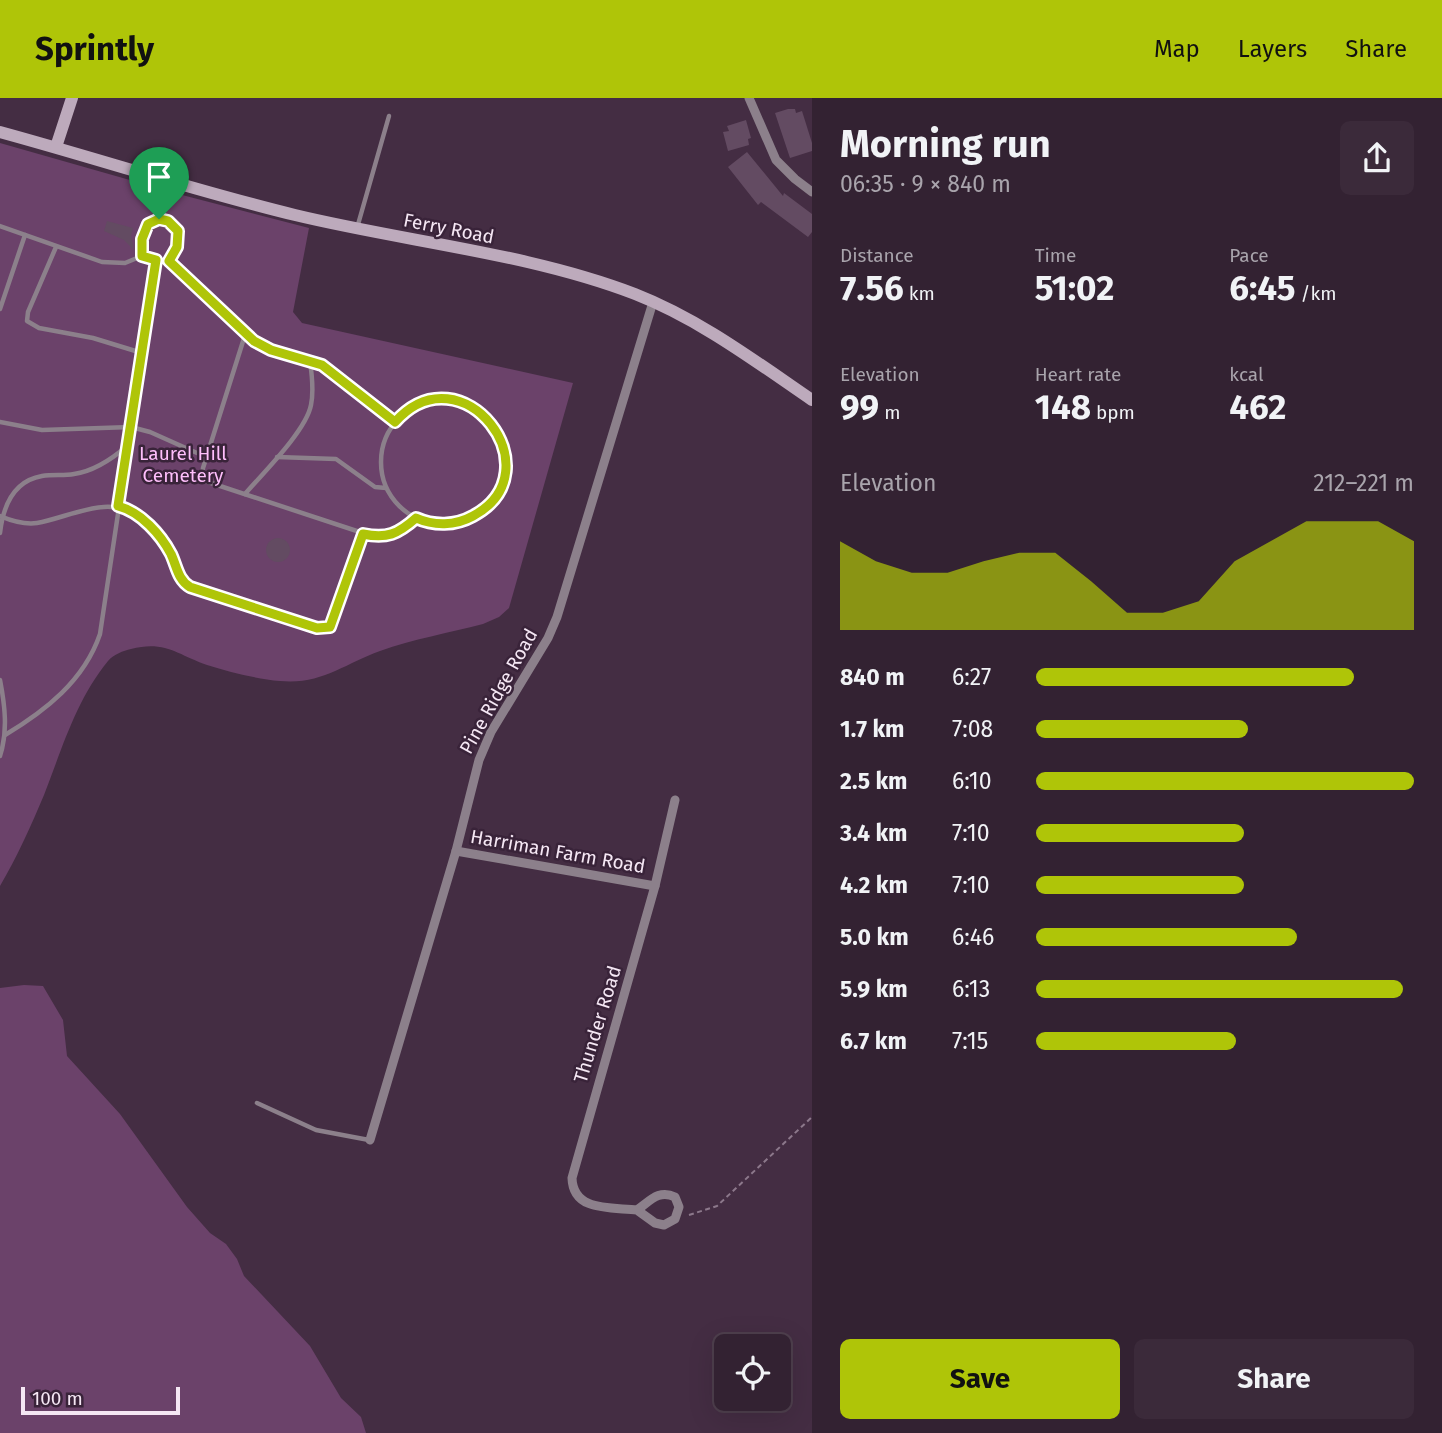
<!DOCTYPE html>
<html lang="en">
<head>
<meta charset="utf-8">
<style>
	:root { --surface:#332232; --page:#3b2a3a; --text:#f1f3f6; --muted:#a9a4ac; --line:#4e3f4d; --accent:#afc508 }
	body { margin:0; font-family:"Fira Sans",sans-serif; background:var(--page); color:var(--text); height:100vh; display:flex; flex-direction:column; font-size:26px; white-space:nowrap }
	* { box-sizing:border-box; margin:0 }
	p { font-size:23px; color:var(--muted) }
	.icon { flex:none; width:38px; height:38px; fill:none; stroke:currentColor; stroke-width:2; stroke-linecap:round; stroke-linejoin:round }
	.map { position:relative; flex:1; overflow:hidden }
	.panel { display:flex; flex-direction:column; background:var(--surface); width:630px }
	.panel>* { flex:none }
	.fabs { position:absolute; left:714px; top:1236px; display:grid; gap:14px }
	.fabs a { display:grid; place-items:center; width:77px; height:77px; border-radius:10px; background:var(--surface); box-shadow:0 7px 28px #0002,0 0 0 2px var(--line); font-size:35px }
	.scale { position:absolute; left:21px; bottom:18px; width:159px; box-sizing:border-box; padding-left:7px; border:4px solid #f5e7f4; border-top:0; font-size:19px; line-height:24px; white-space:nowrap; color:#f5e7f4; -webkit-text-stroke:5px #392339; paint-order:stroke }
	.pin { position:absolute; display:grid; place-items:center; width:60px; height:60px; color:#fff; margin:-72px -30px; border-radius:50% 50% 50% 0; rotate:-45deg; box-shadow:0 0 7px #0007 }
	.pin .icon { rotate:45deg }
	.round { display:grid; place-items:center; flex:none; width:74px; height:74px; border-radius:10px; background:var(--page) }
	.headline { display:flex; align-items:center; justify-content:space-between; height:119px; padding:0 28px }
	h1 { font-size:38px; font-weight:700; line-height:52px }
	.stats { display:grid; grid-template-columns:repeat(3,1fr); gap:10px; height:119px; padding:7px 28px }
	.stats div { display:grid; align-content:center }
	.stats b { font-size:35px; font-weight:700 }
	.stats small { font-size:19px; font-weight:400 }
	.stats p { font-size:19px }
	.chart { height:196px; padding:14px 28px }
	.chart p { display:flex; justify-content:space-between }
	.chart svg { width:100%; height:126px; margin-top:7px; fill:var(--accent); opacity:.7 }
	.cta { display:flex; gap:14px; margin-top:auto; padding:14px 28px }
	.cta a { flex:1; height:80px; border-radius:10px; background:var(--accent); color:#111; font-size:28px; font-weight:700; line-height:80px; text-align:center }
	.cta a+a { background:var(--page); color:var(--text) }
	ul { padding:0 28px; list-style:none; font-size:23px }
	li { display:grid; grid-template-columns:112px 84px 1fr; align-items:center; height:52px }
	li i { height:18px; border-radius:9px; background:var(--accent) }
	header { display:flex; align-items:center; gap:42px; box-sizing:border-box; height:98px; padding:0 35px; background:var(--accent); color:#111 }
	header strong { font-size:33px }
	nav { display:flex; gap:38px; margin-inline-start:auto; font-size:24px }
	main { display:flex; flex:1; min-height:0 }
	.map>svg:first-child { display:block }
	.green { fill:#6b426a }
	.building { fill:#634b62 }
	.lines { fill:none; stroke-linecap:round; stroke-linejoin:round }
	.path { stroke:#8c788b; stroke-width:2; stroke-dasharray:5 3.5; stroke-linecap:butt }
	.lane { stroke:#8c808b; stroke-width:4.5 }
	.street { stroke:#8c808b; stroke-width:9 }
	.secondary { stroke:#bdaabc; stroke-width:12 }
	.route-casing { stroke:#fff; stroke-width:14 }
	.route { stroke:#afc508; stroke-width:9 }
	.labels { text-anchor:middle; stroke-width:5; stroke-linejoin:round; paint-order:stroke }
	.street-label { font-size:19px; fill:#f5e7f4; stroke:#392339 }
	.park-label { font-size:19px; fill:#ffbffc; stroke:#392339 }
</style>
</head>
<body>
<header>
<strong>Sprintly</strong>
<nav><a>Map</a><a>Layers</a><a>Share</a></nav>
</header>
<main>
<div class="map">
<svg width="812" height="1335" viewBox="0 0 812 1335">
	<rect width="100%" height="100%" fill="#442d43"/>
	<g class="green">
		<path d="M0,45L186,98L309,130L293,214L302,225L573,285L509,510L499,519L483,526C449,535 413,541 380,553C344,566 321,587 280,583C256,581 230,574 207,567C178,557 165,542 131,551C123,553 114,556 108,563C76,602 62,651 44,697C31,728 17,759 0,788Z"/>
		<polygon points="24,887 43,888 63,922 67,958 120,1016 187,1109 210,1135 226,1146 237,1161 244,1178 310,1248 341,1300 361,1319 366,1335 0,1335 0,890"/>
	</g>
	<g class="building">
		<polygon points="788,11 795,11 796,15 802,13 812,45 812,53 790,60 775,15"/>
		<polygon points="746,22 751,40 748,41 749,47 728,53 723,34 729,33 727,28"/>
		<polygon points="747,54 783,98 784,95 812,116 812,134 808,139 761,104 758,107 728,69"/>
		<polygon points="107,123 133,130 131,138 134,152 124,142 104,133"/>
		<circle cx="278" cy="452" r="12"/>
	</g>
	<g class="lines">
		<polyline class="path" points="689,1117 717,1108 812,1019"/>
		<g class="lane">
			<polyline points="0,128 102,164 125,165 142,158 156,162 169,163 254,243 271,252 322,267 395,324"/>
			<polyline points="357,130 389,18"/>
			<polyline points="56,149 28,214 27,223 39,230 93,240 142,255"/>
			<path d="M142,158V141L147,126C159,119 170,122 178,133L177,149L169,163"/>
			<polyline points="0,211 25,137"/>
			<path d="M245,237L203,370L202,380L205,383L375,439C394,440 402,433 416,420"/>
			<circle cx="443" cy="364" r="62"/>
			<polyline points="0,324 42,332 131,329 150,334 206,359"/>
			<polyline points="277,359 336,361 375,389 386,390"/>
			<path d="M245,396C262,376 306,333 311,307C314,293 312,277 310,263"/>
			<path d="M0,418C12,423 24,427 37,425C71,419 110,395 140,420C153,431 164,443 171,457C176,467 178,478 186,486L322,531L330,529L335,522L363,436"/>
			<path d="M0,435C3,409 13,383 42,378C53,376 64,378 74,376C95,373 112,361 127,348"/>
			<path d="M0,582C5,608 8,633 0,658"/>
			<path d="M5,637C45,613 84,583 100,536L156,162"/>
			<polyline points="257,1005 316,1032 369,1042"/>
		</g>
		<g class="street">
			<polyline points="749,0 776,62 795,81 812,94"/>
			<polyline points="456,753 655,788"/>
			<polyline points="370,1042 456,753 479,662 491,634 548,540 557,519 653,204"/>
			<path d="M637,1112L655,1125L664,1127L675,1121L679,1109L675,1099C659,1091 650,1103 637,1112C611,1109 573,1114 572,1080L655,788L675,702"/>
		</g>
		<g class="secondary">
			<path d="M0,34C99,61 196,93 295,117C407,144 528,155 635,196C699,221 755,263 812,302"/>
			<polyline points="56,49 72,0"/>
		</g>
	</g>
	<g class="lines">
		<defs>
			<path id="route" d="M159,121L168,123L178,133L177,149L169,163L254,243L271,252L322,267L395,324C462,249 557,373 473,418C455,428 434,428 416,420C398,436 387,441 363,436L330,529L317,530L190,489C178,482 177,469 171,456C161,437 141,414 118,408L156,162L142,158V141L148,126Z"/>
		</defs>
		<use href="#route" class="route-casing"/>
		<use href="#route" class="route"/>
	</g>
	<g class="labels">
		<g class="street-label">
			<text transform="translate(449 130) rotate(11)" y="7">Ferry Road</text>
			<text transform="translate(498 593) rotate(-61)" y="7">Pine Ridge Road</text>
			<text transform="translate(558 753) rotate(10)" y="7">Harriman Farm Road</text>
			<text transform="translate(597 926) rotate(-73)" y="7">Thunder Road</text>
		</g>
		<g class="park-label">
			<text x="183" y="362">Laurel Hill<tspan x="183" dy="22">Cemetery</tspan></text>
		</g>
	</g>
</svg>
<div class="fabs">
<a><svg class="icon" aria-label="locate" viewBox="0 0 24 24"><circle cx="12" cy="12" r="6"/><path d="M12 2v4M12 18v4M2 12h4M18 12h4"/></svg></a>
</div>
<div class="scale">100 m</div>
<div class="pin" style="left:159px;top:121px;background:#1e9e55"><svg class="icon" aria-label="arrive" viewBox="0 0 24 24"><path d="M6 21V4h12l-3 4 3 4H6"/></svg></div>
</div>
<section class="panel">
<div class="headline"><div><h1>Morning run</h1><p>06:35 · 9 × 840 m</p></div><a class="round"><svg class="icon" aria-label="share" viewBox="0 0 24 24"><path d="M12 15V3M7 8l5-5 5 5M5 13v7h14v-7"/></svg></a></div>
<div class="stats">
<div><p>Distance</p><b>7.56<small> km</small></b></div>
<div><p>Time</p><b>51:02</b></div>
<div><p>Pace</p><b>6:45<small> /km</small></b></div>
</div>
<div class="stats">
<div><p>Elevation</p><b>99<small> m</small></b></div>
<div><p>Heart rate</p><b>148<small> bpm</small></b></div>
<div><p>kcal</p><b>462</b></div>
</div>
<div class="chart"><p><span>Elevation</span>212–221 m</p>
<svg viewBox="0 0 160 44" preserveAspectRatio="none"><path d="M0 44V13L10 20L20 24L30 24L40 20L50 17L60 17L70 27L80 38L90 38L100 34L110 20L120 13L130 6L140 6L150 6L160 13V44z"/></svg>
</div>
<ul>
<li><b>840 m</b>6:27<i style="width:84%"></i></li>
<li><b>1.7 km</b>7:08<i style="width:56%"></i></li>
<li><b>2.5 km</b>6:10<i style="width:100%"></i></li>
<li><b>3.4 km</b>7:10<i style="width:55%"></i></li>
<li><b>4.2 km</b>7:10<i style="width:55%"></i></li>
<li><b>5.0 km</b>6:46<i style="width:69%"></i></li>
<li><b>5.9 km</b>6:13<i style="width:97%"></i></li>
<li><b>6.7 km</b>7:15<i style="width:53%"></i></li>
</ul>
<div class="cta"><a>Save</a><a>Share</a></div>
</section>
</main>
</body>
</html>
